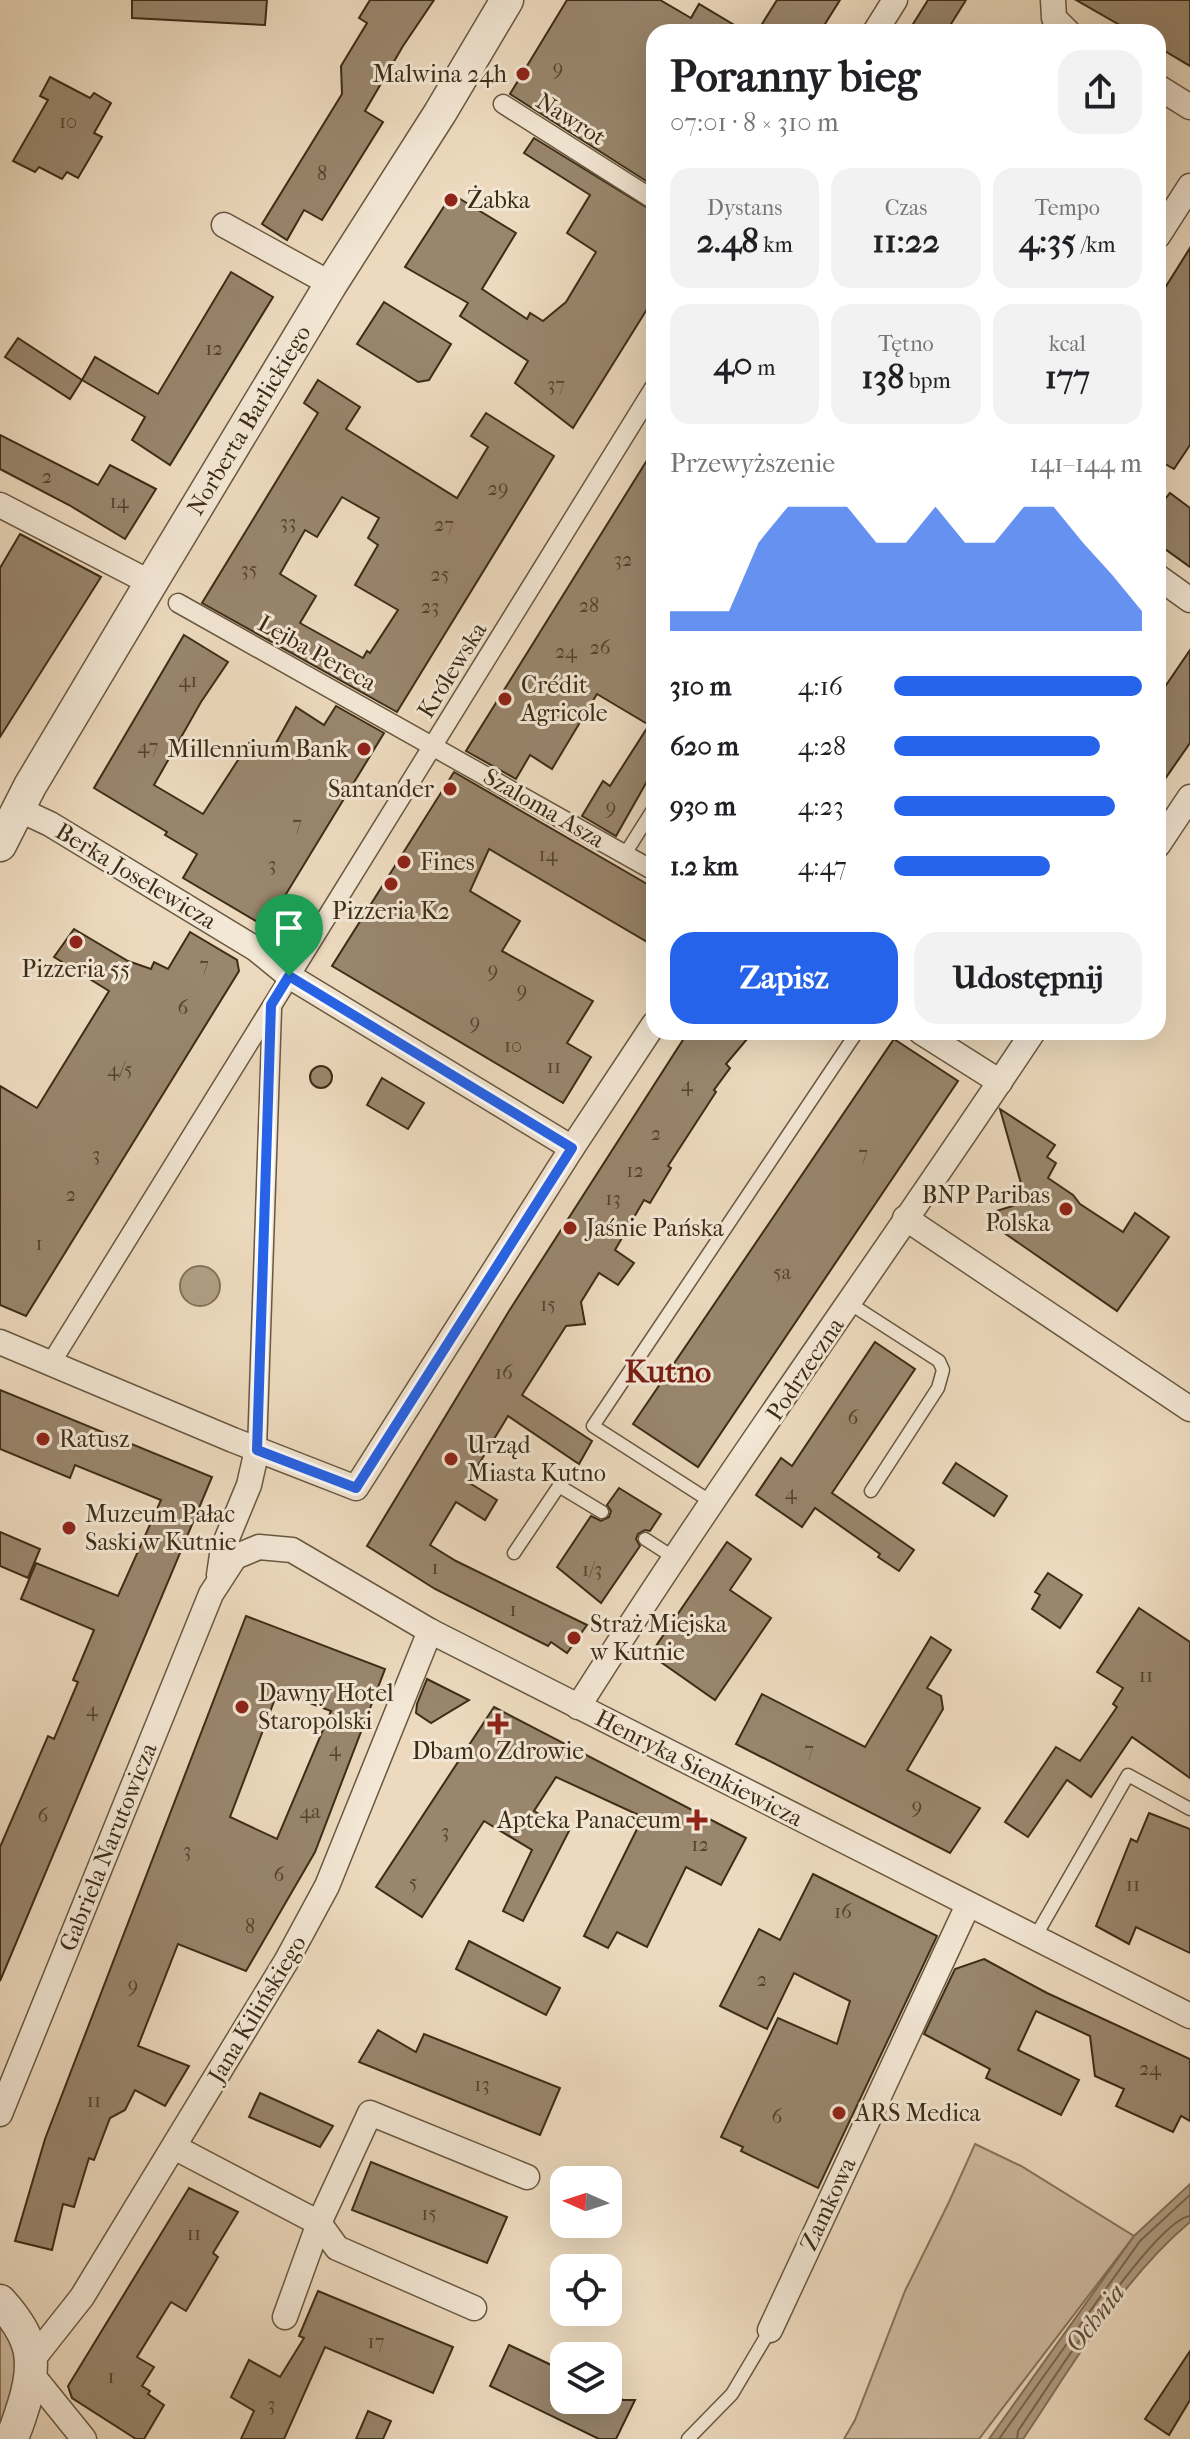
<!DOCTYPE html>
<html lang="pl">
<head>
<meta charset="utf-8">
<style>
	:root { --surface:#fff; --page:#f2f2f2; --text:#202124; --muted:#757577; --accent:#2563eb }
	body { margin:0; font-family:"IM FELL French Canon",serif; background:var(--page); color:var(--text); height:100vh; display:flex; flex-direction:column; font-size:30px; white-space:nowrap }
	* { box-sizing:border-box; margin:0 }
	p { font-size:26px; color:var(--muted) }
	.icon { flex:none; width:44px; height:44px; fill:none; stroke:currentColor; stroke-width:2; stroke-linecap:round; stroke-linejoin:round }
	.map { position:relative; flex:1; overflow:hidden }
	.side { position:absolute; left:646px; top:24px; width:520px; height:1016px; display:flex; flex-direction:column; background:var(--surface); border-radius:24px; box-shadow:0 8px 32px #0002 }
	.side>* { flex:none }
	.needle { width:52px; rotate:273deg }
	.fabs { position:absolute; left:550px; top:2166px; display:grid; gap:16px }
	.fabs a { display:grid; place-items:center; width:72px; height:72px; border-radius:16px; background:var(--surface); box-shadow:0 8px 32px #0002; font-size:40px }
	.pin { position:absolute; display:grid; place-items:center; width:68px; height:68px; color:#fff; margin:-82px -34px; border-radius:50% 50% 50% 0; rotate:-45deg; box-shadow:0 0 8px #0007 }
	.pin .icon { rotate:45deg }
	.round { display:grid; place-items:center; flex:none; width:84px; height:84px; border-radius:24px; background:var(--page) }
	.summary { display:flex; align-items:center; justify-content:space-between; height:136px; padding:0 24px }
	h1 { font-size:44px; font-weight:700; line-height:60px }
	.metrics { display:grid; grid-template-columns:repeat(3,1fr); gap:12px; height:136px; padding:8px 24px }
	.metrics div { display:grid; align-content:center; border-radius:20px; background:var(--page); text-align:center }
	.metrics b { font-size:34px; font-weight:700 }
	.metrics small { font-size:22px; font-weight:400 }
	.metrics p { font-size:22px }
	.chart { height:224px; padding:16px 24px }
	.chart p { display:flex; justify-content:space-between }
	.chart svg { width:100%; height:144px; margin-top:8px; fill:var(--accent); opacity:.7 }
	.action { display:flex; gap:16px; margin-top:auto; padding:16px 24px }
	.action a { flex:1; height:92px; border-radius:24px; background:var(--accent); color:#fff; font-size:32px; font-weight:700; line-height:92px; text-align:center }
	.action a+a { background:var(--page); color:var(--text) }
	ul { padding:0 24px; list-style:none; font-size:26px }
	li { display:grid; grid-template-columns:128px 96px 1fr; align-items:center; height:60px }
	li i { height:20px; border-radius:10px; background:var(--accent) }
	.map>svg:first-child { display:block }
	.green { fill:#cfbca1; stroke:#86745c; stroke-width:2 }
	.water { fill:#b19f85; stroke:#837159; stroke-width:2 }
	.lines { fill:none; stroke-linecap:round; stroke-linejoin:round }
	.shore { stroke:#77664e; stroke-width:2 }
	.building { fill:#99866d; stroke:#3d2c16; stroke-width:2; fill-rule:evenodd }
	.service-casing { stroke:#695840; stroke-width:15 }
	.pedestrian-casing { stroke:#695840; stroke-width:21 }
	.minor-casing { stroke:#695840; stroke-width:27 }
	.tertiary-casing { stroke:#695840; stroke-width:35 }
	.service { stroke:#f3e7d5; stroke-width:12 }
	.pedestrian { stroke:#f3e7d5; stroke-width:18 }
	.minor { stroke:#f3e7d5; stroke-width:24 }
	.tertiary { stroke:#f3e7d5; stroke-width:32 }
	.route-casing { stroke:#fff; stroke-width:16 }
	.route { stroke:#2563eb; stroke-width:10 }
	.poi-dot { fill:#8f2418; stroke:#f3e7d5; stroke-width:3 }
	.labels { text-anchor:middle; stroke-width:6; stroke-linejoin:round; paint-order:stroke }
	.number-label { font-size:20px; fill:#54422c }
	.poi-label { font-size:24px; fill:#3d2c16; stroke:#f3e7d5; text-anchor:start }
	.street-label { font-size:24px; fill:#3d2c16; stroke:#f3e7d5 }
	.water-label { font-size:26px; font-style:italic; fill:#604e37; stroke:#f3e7d5 }
	.district-label { font-size:32px; font-weight:bold; fill:#7a1f14; stroke:#f3e7d5 }
</style>
</head>
<body>
<div class="map">
<svg width="1190" height="2439" viewBox="0 0 1190 2439">
	<rect width="100%" height="100%" fill="#eddabe"/>
	<filter id="stains"><feTurbulence type="fractalNoise" baseFrequency=".0025" numOctaves="4"/><feColorMatrix values="0 0 0 0 .2 0 0 0 0 .09 0 0 0 0 .02 0 0 0 .5 -.17"/></filter>
	<radialGradient id="worn" r=".72"><stop offset=".6" stop-color="#630" stop-opacity="0"/><stop offset="1" stop-color="#630" stop-opacity=".3"/></radialGradient>
	<g class="green">
		<polygon points="975,2144 1021,2166 1134,2236 979,2439 844,2439 855,2420 905,2291 949,2202"/>
		<path d="M0,2319C29,2369 18,2376 0,2427Z"/>
	</g>
	<g class="water">
		<circle cx="200" cy="1286" r="20"/>
		<path d="M1190,2184V2222C1121,2280 1073,2365 1023,2439H989L1134,2236Z"/>
	</g>
	<g class="lines">
		<g class="shore">
			<polyline points="999,2439 1140,2241 1190,2195"/>
			<path d="M1017,2439L1018,2431C1043,2395 1154,2220 1190,2216"/>
		</g>
	</g>
	<g class="building">
		<polygon points="132,0 267,0 265,25 132,18"/>
		<polygon points="370,0 434,0 403,46 365,111 383,122 322,220 304,210 287,240 262,224 342,94 341,66 367,23 359,18"/>
		<polygon points="567,0 660,0 691,18 699,4 746,32 654,32 654,186 510,94"/>
		<polygon points="777,0 840,0 820,32 757,32"/>
		<polygon points="928,0 966,0 946,32 908,32"/>
		<polygon points="1076,0 1190,0 1190,66 1158,47 1158,32 1132,32"/>
		<polygon points="50,77 90,98 94,93 111,103 94,133 102,137 78,178 67,172 62,179 39,167 35,172 13,161 48,100 40,96"/>
		<polygon points="534,138 654,212 654,298 573,428 515,383 528,361 460,316 468,303 405,267 452,194 516,233 482,289 527,319 530,313 543,321 566,302 596,252 567,233 590,195 524,153"/>
		<polygon points="1190,248 1190,445 1174,469 1158,460 1158,299"/>
		<polygon points="231,272 273,297 170,465 132,440 145,417 82,380 95,357 158,394"/>
		<polygon points="384,302 451,344 429,380 418,382 357,344"/>
		<polygon points="18,338 82,380 70,399 5,357"/>
		<path d="M318,380L360,407L346,429L457,498L488,447L471,436L486,413L554,456L397,712L202,603L318,413L304,403ZM342,497L379,518L368,538L378,545L355,585L398,610L370,653L367,651L363,658L300,623L316,596L280,574L305,530L317,537Z"/>
		<polygon points="0,435 98,485 110,465 156,489 125,539 69,505 0,469"/>
		<polygon points="654,449 654,769 616,836 582,816 603,781 610,786 649,725 597,694 552,769 530,755 516,779 466,751"/>
		<polygon points="1170,493 1190,508 1190,567 1158,544 1158,508"/>
		<polygon points="20,534 101,577 0,737 0,568"/>
		<polygon points="184,635 228,662 201,702 154,785 203,814 251,740 271,752 296,707 324,725 336,706 384,733 266,927 183,878 197,854 165,835 167,832 94,788"/>
		<polygon points="1190,650 1190,743 1158,789 1158,697"/>
		<polygon points="454,772 654,888 654,946 489,849 470,891 520,921 502,951 593,1001 567,1043 591,1057 563,1103 332,966"/>
		<polygon points="74,929 128,961 151,969 154,962 168,969 190,932 237,960 239,971 26,1316 0,1305 0,1086 37,1108 109,991 54,957"/>
		<polygon points="688,1032 753,1032 726,1064 730,1068 714,1090 716,1092 668,1166 671,1168 650,1203 644,1200 615,1250 634,1263 618,1285 599,1273 581,1302 585,1324 566,1326 522,1395 592,1441 579,1464 508,1416 468,1482 497,1500 485,1520 456,1502 430,1545 456,1561 587,1625 567,1653 551,1642 548,1646 435,1589 367,1546 509,1311"/>
		<polygon points="894,1039 958,1081 698,1467 633,1424"/>
		<circle cx="321" cy="1077" r="11"/>
		<polygon points="382,1078 424,1103 408,1129 367,1105"/>
		<polygon points="1000,1109 1055,1145 1047,1157 1056,1163 1048,1178 1073,1195 1080,1204 1123,1232 1135,1213 1169,1237 1117,1311 997,1228 993,1212 1013,1206 1022,1187"/>
		<polygon points="875,1342 915,1369 832,1493 914,1550 899,1571 878,1557 880,1554 815,1508 802,1527 756,1495 781,1458 792,1466"/>
		<polygon points="0,1390 212,1477 0,1981 0,1847 48,1736 54,1739 78,1682 73,1680 94,1630 21,1599 36,1563 118,1596 161,1500 75,1465 70,1478 0,1449"/>
		<polygon points="956,1463 1007,1496 994,1516 943,1483"/>
		<polygon points="619,1488 661,1514 650,1531 645,1530 638,1534 636,1539 640,1546 601,1603 557,1567 591,1516 601,1521 609,1517 611,1511 607,1505"/>
		<polygon points="0,1532 40,1549 28,1578 0,1566"/>
		<polygon points="727,1542 751,1559 730,1590 771,1618 715,1700 655,1658 660,1650 656,1646"/>
		<polygon points="1048,1573 1082,1595 1060,1628 1032,1609 1040,1595 1035,1592"/>
		<polygon points="1139,1608 1190,1642 1190,1778 1132,1737 1091,1797 1067,1780 1028,1837 1005,1822 1056,1747 1080,1761 1117,1707 1113,1704 1123,1688 1097,1672"/>
		<path d="M246,1616L385,1669L315,1852L246,1971L178,1944L138,2046L189,2066L165,2106L135,2090L125,2110L110,2118L94,2160L89,2158L74,2207L63,2204L52,2250L15,2241L45,2139ZM278,1691L331,1711L277,1839L230,1817Z"/>
		<polygon points="931,1637 951,1650 927,1688 941,1696 943,1709 907,1770 980,1808 950,1853 736,1744 762,1694 865,1747"/>
		<polygon points="427,1679 469,1700 431,1723 416,1713 417,1704"/>
		<polygon points="494,1707 746,1838 721,1885 686,1867 647,1947 617,1932 608,1948 584,1936 643,1817 556,1777 534,1811 569,1831 523,1921 503,1911 532,1850 484,1821 422,1917 376,1887"/>
		<polygon points="1149,1813 1190,1829 1190,1953 1136,1927 1129,1944 1096,1926 1131,1839 1137,1842"/>
		<polygon points="813,1874 937,1936 818,2188 741,2151 743,2147 721,2137 778,2018 837,2044 850,2001 794,1973 767,2029 720,2006 759,1929 780,1940"/>
		<polygon points="469,1941 560,1988 546,2015 456,1969"/>
		<polygon points="984,1959 1047,1993 1190,2059 1190,2121 1181,2116 1173,2132 1116,2106 1124,2089 1095,2076 1090,2036 1036,2011 1018,2050 1079,2080 1061,2115 986,2078 990,2069 924,2034 955,1969"/>
		<polygon points="378,2030 416,2052 424,2034 560,2088 540,2135 359,2062"/>
		<polygon points="260,2093 333,2126 320,2147 249,2117"/>
		<polygon points="371,2162 507,2217 487,2263 352,2210"/>
		<polygon points="189,2188 238,2212 213,2253 218,2257 186,2311 171,2302 137,2357 154,2367 142,2386 150,2391 148,2394 164,2405 144,2439 136,2439 72,2398 68,2386"/>
		<polygon points="318,2291 453,2347 433,2393 325,2347 284,2439 241,2439 254,2411 231,2397 249,2360 280,2377 304,2338 299,2336"/>
		<polygon points="509,2345 564,2371 564,2400 608,2400 608,2393 623,2400 635,2400 616,2439 599,2439 490,2386"/>
		<polygon points="1190,2351 1190,2400 1169,2435 1145,2419"/>
		<polygon points="368,2411 391,2421 383,2439 356,2439"/>
	</g>
	<g class="lines">
		<defs>
			<g id="service">
				<polyline points="625,854 654,808"/>
				<polyline points="849,1303 939,1361 943,1370 938,1388 871,1491"/>
				<polyline points="713,1503 593,1426 857,1032"/>
				<polyline points="645,1539 676,1559"/>
				<polyline points="514,1553 559,1486 602,1512"/>
				<polyline points="1034,1939 1128,1775 1190,1809"/>
				<polyline points="688,2439 732,2394 770,2330"/>
			</g>
			<g id="pedestrian">
				<polyline points="503,104 654,200"/>
				<polyline points="178,603 654,871"/>
				<polyline points="51,1363 654,388"/>
				<polyline points="257,1450 272,1009"/>
			</g>
			<g id="minor">
				<polyline points="1053,0 1054,18 1068,32"/>
				<polyline points="875,32 895,0"/>
				<polyline points="1158,87 1190,107"/>
				<polyline points="224,225 331,284"/>
				<polyline points="1158,236 1190,186"/>
				<polyline points="0,505 151,583"/>
				<polyline points="1158,577 1190,600"/>
				<polyline points="18,809 50,824 256,949 289,976 572,1148"/>
				<polyline points="1158,845 1190,797"/>
				<polyline points="921,1032 1000,1082"/>
				<polyline points="905,1218 1190,1409"/>
				<polyline points="0,1342 233,1440 356,1488 572,1148 654,1024"/>
				<polyline points="219,1575 223,1548 249,1485 257,1450"/>
				<path d="M578,1707C723,1477 883,1258 1033,1032"/>
				<polyline points="0,2114 211,1594 235,1557 259,1547 292,1550 430,1631 1190,2016"/>
				<polyline points="174,2147 319,2223 337,2248 474,2308"/>
				<polyline points="285,2317 319,2223 370,2113 527,2177"/>
				<polyline points="770,2330 968,1905"/>
				<polyline points="33,2359 82,2297 287,1960 327,1886 430,1631"/>
				<polyline points="33,2376 84,2439"/>
			</g>
			<g id="tertiary">
				<polyline points="0,845 30,786 151,583 331,284 440,113 507,0"/>
				<path d="M0,2301C32,2336 38,2359 24,2404C20,2416 17,2428 11,2439"/>
			</g>
		</defs>
		<use href="#service" class="service-casing"/>
		<use href="#pedestrian" class="pedestrian-casing"/>
		<use href="#minor" class="minor-casing"/>
		<use href="#tertiary" class="tertiary-casing"/>
		<use href="#service" class="service"/>
		<use href="#pedestrian" class="pedestrian"/>
		<use href="#minor" class="minor"/>
		<use href="#tertiary" class="tertiary"/>
	</g>
	<g class="lines">
		<defs>
			<polygon id="route" points="289,976 572,1148 356,1488 257,1450 271,1005"/>
		</defs>
		<use href="#route" class="route-casing"/>
		<use href="#route" class="route"/>
	</g>
	<g class="poi-dot">
		<circle cx="523" cy="74" r="8"/>
		<circle cx="451" cy="200" r="8"/>
		<circle cx="505" cy="699" r="8"/>
		<circle cx="364" cy="749" r="8"/>
		<circle cx="450" cy="789" r="8"/>
		<circle cx="404" cy="862" r="8"/>
		<circle cx="391" cy="884" r="8"/>
		<circle cx="76" cy="942" r="8"/>
		<circle cx="1066" cy="1209" r="8"/>
		<circle cx="570" cy="1228" r="8"/>
		<circle cx="43" cy="1439" r="8"/>
		<circle cx="451" cy="1459" r="8"/>
		<circle cx="69" cy="1528" r="8"/>
		<circle cx="574" cy="1638" r="8"/>
		<circle cx="242" cy="1707" r="8"/>
		<path d="M494 1712h8v8h8v8h-8v8h-8v-8h-8v-8h8z"/>
		<path d="M693 1808h8v8h8v8h-8v8h-8v-8h-8v-8h8z"/>
		<circle cx="839" cy="2113" r="8"/>
	</g>
	<g class="labels">
		<g class="number-label">
			<text x="558" y="75">9</text>
			<text x="68" y="128">10</text>
			<text x="322" y="180">8</text>
			<text x="214" y="355">12</text>
			<text x="556" y="391">37</text>
			<text x="47" y="483">2</text>
			<text x="498" y="495">29</text>
			<text x="119" y="508">14</text>
			<text x="288" y="529">33</text>
			<text x="444" y="531">27</text>
			<text x="623" y="566">32</text>
			<text x="249" y="576">35</text>
			<text x="440" y="581">25</text>
			<text x="589" y="612">28</text>
			<text x="430" y="613">23</text>
			<text x="600" y="654">26</text>
			<text x="566" y="658">24</text>
			<text x="188" y="687">41</text>
			<text x="148" y="753">47</text>
			<text x="611" y="814">9</text>
			<text x="297" y="830">7</text>
			<text x="548" y="861">14</text>
			<text x="272" y="871">3</text>
			<text x="204" y="971">7</text>
			<text x="493" y="977">9</text>
			<text x="522" y="997">9</text>
			<text x="183" y="1014">6</text>
			<text x="475" y="1029">9</text>
			<text x="513" y="1052">10</text>
			<text x="554" y="1073">11</text>
			<text x="120" y="1076">4/5</text>
			<text x="687" y="1091">4</text>
			<text x="656" y="1140">2</text>
			<text x="863" y="1160">7</text>
			<text x="96" y="1161">3</text>
			<text x="635" y="1177">12</text>
			<text x="71" y="1201">2</text>
			<text x="613" y="1205">13</text>
			<text x="39" y="1250">1</text>
			<text x="782" y="1279">5a</text>
			<text x="548" y="1311">15</text>
			<text x="504" y="1379">16</text>
			<text x="853" y="1424">6</text>
			<text x="791" y="1499">4</text>
			<text x="435" y="1574">1</text>
			<text x="592" y="1576">1/3</text>
			<text x="513" y="1616">1</text>
			<text x="1146" y="1682">11</text>
			<text x="92" y="1716">4</text>
			<text x="335" y="1756">4</text>
			<text x="809" y="1756">7</text>
			<text x="917" y="1813">9</text>
			<text x="310" y="1818">4a</text>
			<text x="43" y="1822">6</text>
			<text x="445" y="1838">3</text>
			<text x="700" y="1851">12</text>
			<text x="187" y="1857">3</text>
			<text x="279" y="1881">6</text>
			<text x="413" y="1889">5</text>
			<text x="1133" y="1891">11</text>
			<text x="843" y="1918">16</text>
			<text x="250" y="1933">8</text>
			<text x="762" y="1986">2</text>
			<text x="133" y="1992">9</text>
			<text x="1150" y="2075">24</text>
			<text x="482" y="2091">13</text>
			<text x="94" y="2107">11</text>
			<text x="777" y="2123">6</text>
			<text x="429" y="2220">15</text>
			<text x="194" y="2240">11</text>
			<text x="376" y="2348">17</text>
			<text x="111" y="2383">1</text>
			<text x="271" y="2411">3</text>
		</g>
		<g class="poi-label">
			<text x="507" y="82" text-anchor="end">Malwina 24h</text>
			<text x="467" y="208">Żabka</text>
			<text x="521" y="693">Crédit<tspan x="521" dy="28">Agricole</tspan></text>
			<text x="348" y="757" text-anchor="end">Millennium Bank</text>
			<text x="434" y="797" text-anchor="end">Santander</text>
			<text x="420" y="870">Fines</text>
			<text x="391" y="919" text-anchor="middle">Pizzeria K2</text>
			<text x="76" y="977" text-anchor="middle">Pizzeria 55</text>
			<text x="1050" y="1203" text-anchor="end">BNP Paribas<tspan x="1050" dy="28">Polska</tspan></text>
			<text x="586" y="1236">Jaśnie Pańska</text>
			<text x="59" y="1447">Ratusz</text>
			<text x="467" y="1453">Urząd<tspan x="467" dy="28">Miasta Kutno</tspan></text>
			<text x="85" y="1522">Muzeum Pałac<tspan x="85" dy="28">Saski w Kutnie</tspan></text>
			<text x="590" y="1632">Straż Miejska<tspan x="590" dy="28">w Kutnie</tspan></text>
			<text x="258" y="1701">Dawny Hotel<tspan x="258" dy="28">Staropolski</tspan></text>
			<text x="498" y="1759" text-anchor="middle">Dbam o Zdrowie</text>
			<text x="681" y="1828" text-anchor="end">Apteka Panaceum</text>
			<text x="855" y="2121">ARS Medica</text>
		</g>
		<g class="street-label">
			<text transform="translate(571 119) rotate(32)" y="8">Nawrot</text>
			<text transform="translate(249 420) rotate(-59)" y="8">Norberta Barlickiego</text>
			<text transform="translate(317 653) rotate(29)" y="8">Lejba Pereca</text>
			<text transform="translate(452 670) rotate(-58)" y="8">Królewska</text>
			<text transform="translate(544 808) rotate(30)" y="8">Szaloma Asza</text>
			<text transform="translate(136 876) rotate(31)" y="8">Berka Joselewicza</text>
			<text transform="translate(805 1369) rotate(-56)" y="8">Podrzeczna</text>
			<text transform="translate(699 1768) rotate(27)" y="8">Henryka Sienkiewicza</text>
			<text transform="translate(108 1847) rotate(-68)" y="8">Gabriela Narutowicza</text>
			<text transform="translate(257 2009) rotate(-59)" y="8">Jana Kilińskiego</text>
			<text transform="translate(828 2204) rotate(-65)" y="8">Zamkowa</text>
		</g>
		<g class="water-label">
			<text transform="translate(1095 2318) rotate(-52)" y="9">Ochnia</text>
		</g>
		<g class="district-label">
			<text x="668" y="1382">Kutno</text>
		</g>
	</g>
	<rect width="100%" height="100%" filter="url(#stains)"/>
	<rect width="100%" height="100%" fill="url(#worn)"/>
</svg>
<div class="fabs">
<a><svg class="needle" viewBox="-14 -14 28 28"><path d="M0-13l5 13h-10z" fill="#e53935"/><path d="M0 13l5-13h-10z" fill="#757577"/></svg></a>
<a><svg class="icon" aria-label="locate" viewBox="0 0 24 24"><circle cx="12" cy="12" r="6"/><path d="M12 2v4M12 18v4M2 12h4M18 12h4"/></svg></a>
<a><svg class="icon" aria-label="layers" viewBox="0 0 24 24"><path d="M12 4l9 5-9 5-9-5zM3 14l9 5 9-5"/></svg></a>
</div>
<div class="pin" style="left:289px;top:976px;background:#1e9e55"><svg class="icon" aria-label="arrive" viewBox="0 0 24 24"><path d="M6 21V4h12l-3 4 3 4H6"/></svg></div>
<section class="side">
<div class="summary"><div><h1>Poranny bieg</h1><p>07:01 · 8 × 310 m</p></div><a class="round"><svg class="icon" aria-label="share" viewBox="0 0 24 24"><path d="M12 15V3M7 8l5-5 5 5M5 13v7h14v-7"/></svg></a></div>
<div class="metrics">
<div><p>Dystans</p><b>2.48<small> km</small></b></div>
<div><p>Czas</p><b>11:22</b></div>
<div><p>Tempo</p><b>4:35<small> /km</small></b></div>
</div>
<div class="metrics">
<div><b>40<small> m</small></b></div>
<div><p>Tętno</p><b>138<small> bpm</small></b></div>
<div><p>kcal</p><b>177</b></div>
</div>
<div class="chart"><p><span>Przewyższenie</span>141–144 m</p>
<svg viewBox="0 0 160 44" preserveAspectRatio="none"><path d="M0 44V38L10 38L20 38L30 17L40 6L50 6L60 6L70 17L80 17L90 6L100 17L110 17L120 6L130 6L140 17L150 27L160 38V44z"/></svg>
</div>
<ul>
<li><b>310 m</b>4:16<i style="width:100%"></i></li>
<li><b>620 m</b>4:28<i style="width:83%"></i></li>
<li><b>930 m</b>4:23<i style="width:89%"></i></li>
<li><b>1.2 km</b>4:47<i style="width:63%"></i></li>
</ul>
<div class="action"><a>Zapisz</a><a>Udostępnij</a></div>
</section>
</div>
</body>
</html>
